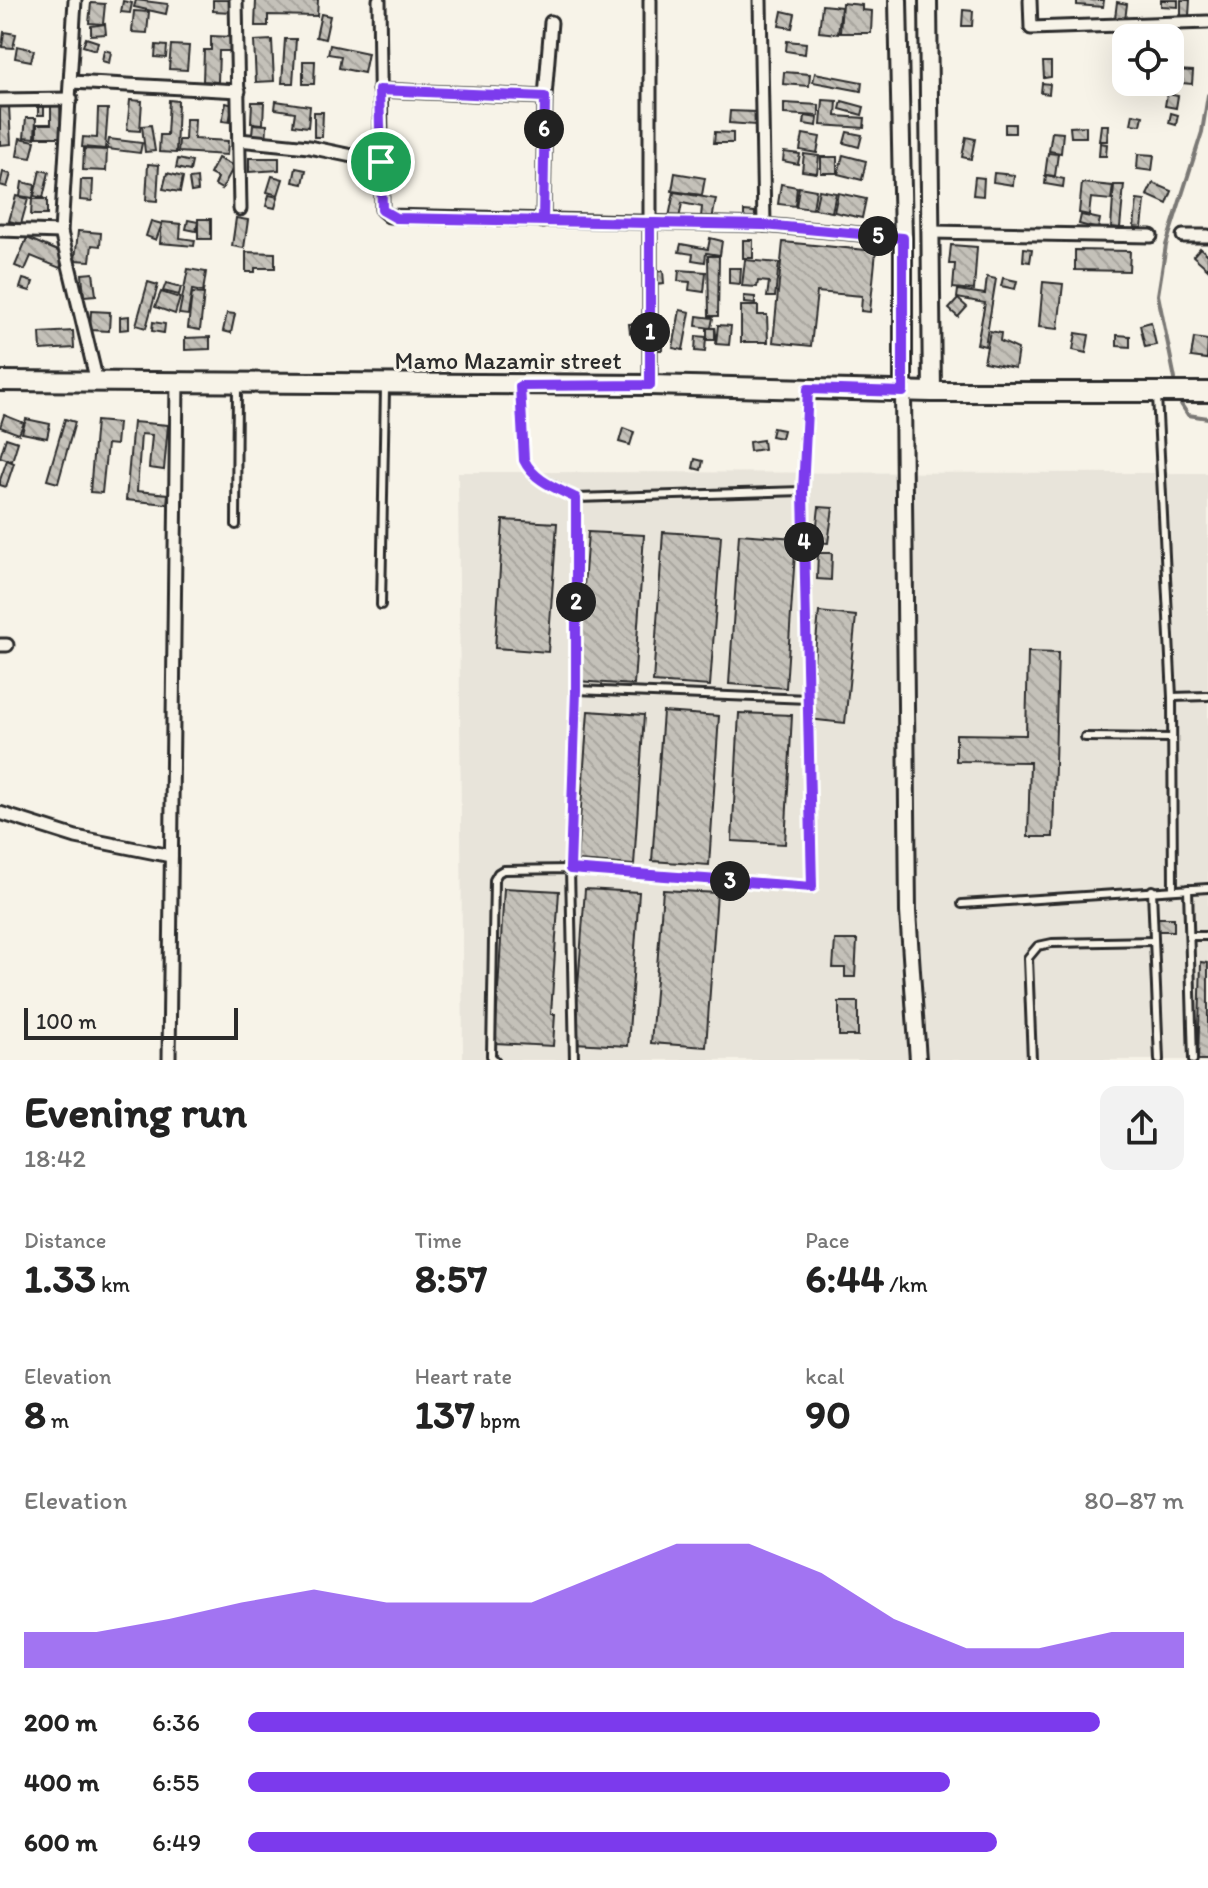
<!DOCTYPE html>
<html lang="en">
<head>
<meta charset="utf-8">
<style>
	:root { --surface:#fff; --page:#f2f2f2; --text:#222; --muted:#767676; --accent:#7c3aed }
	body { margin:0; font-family:Itim,sans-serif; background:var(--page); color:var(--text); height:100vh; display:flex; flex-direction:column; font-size:30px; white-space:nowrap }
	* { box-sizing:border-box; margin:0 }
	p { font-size:26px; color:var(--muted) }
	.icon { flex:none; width:44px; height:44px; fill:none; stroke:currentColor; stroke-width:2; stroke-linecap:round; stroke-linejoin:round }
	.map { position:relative; height:1060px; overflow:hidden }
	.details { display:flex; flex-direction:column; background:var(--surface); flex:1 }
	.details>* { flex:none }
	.controls { position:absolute; left:1112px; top:24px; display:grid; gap:16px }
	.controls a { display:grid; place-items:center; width:72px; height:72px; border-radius:16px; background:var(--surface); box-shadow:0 8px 32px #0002; font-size:40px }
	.scale { position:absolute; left:24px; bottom:20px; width:214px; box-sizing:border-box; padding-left:8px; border:4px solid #2b2b2b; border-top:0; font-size:22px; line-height:28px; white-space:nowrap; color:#2b2b2b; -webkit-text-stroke:6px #f7f3e8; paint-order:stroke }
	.pin { position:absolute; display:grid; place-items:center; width:68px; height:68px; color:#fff; margin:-34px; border:4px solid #fff; border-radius:50%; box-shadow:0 2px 8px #0007 }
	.km { position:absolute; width:40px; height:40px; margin:-20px; border-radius:50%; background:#222; color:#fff; font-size:22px; line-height:40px; text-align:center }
	.round { display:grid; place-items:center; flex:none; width:84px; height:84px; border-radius:16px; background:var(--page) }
	.summary { display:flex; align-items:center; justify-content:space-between; height:136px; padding:0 24px }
	h1 { font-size:44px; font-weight:700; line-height:60px }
	.stats { display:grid; grid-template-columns:repeat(3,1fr); gap:12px; height:136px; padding:8px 24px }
	.stats div { display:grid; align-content:center }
	.stats b { font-size:40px; font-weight:700 }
	.stats small { font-size:22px; font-weight:400 }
	.stats p { font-size:22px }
	.chart { height:224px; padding:16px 24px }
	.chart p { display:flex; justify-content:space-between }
	.chart svg { width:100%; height:144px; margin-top:8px; fill:var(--accent); opacity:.7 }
	ul { padding:0 24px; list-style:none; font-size:26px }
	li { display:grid; grid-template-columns:128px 96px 1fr; align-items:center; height:60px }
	li i { height:20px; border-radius:10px; background:var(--accent) }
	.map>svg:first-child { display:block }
	.built { fill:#e8e4da }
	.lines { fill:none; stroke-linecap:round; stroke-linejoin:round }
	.stream { stroke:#7a7874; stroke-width:4 }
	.building { fill:url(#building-back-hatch); stroke:#2b2b2b; stroke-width:2 }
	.service-casing { stroke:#2b2b2b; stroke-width:12 }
	.minor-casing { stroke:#2b2b2b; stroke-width:17 }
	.tertiary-casing { stroke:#2b2b2b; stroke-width:20 }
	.secondary-casing { stroke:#2b2b2b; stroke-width:22 }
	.primary-casing { stroke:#2b2b2b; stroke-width:24 }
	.service { stroke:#f7f3e8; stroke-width:6 }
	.minor { stroke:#f7f3e8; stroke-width:11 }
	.tertiary { stroke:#f7f3e8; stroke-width:14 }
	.secondary { stroke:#f7f3e8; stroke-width:16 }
	.primary { stroke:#f7f3e8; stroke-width:18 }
	.route-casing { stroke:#fff; stroke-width:16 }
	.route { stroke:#7c3aed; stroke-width:10 }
	.labels { text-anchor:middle; stroke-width:6; stroke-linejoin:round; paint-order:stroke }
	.street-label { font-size:24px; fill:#2b2b2b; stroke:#f7f3e8 }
</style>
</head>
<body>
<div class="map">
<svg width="1208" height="1060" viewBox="0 0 1208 1060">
	<defs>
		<pattern id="building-back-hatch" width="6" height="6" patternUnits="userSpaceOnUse" patternTransform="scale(2)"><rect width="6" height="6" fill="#c4c1b9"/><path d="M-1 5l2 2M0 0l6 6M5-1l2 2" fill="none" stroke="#a9a69f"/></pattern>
	</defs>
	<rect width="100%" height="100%" fill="#f7f3e8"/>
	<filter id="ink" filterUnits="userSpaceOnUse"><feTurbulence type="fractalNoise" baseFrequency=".0125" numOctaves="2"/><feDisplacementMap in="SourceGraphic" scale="16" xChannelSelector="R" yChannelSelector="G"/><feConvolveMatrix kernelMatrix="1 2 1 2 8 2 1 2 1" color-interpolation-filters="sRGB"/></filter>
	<g filter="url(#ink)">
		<polygon class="built" points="458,472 1208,473 1208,1060 463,1060"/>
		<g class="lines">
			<g class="stream">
				<polyline points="1175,379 1158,295 1166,245 1202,132 1208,95"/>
				<polyline points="1181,404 1188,415 1208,418"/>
			</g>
		</g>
		<g class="building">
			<polygon points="136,0 168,4 166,14 134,7"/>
			<polygon points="213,0 233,0 232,12 213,11"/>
			<polygon points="256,0 318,0 317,16 268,15 268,26 255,26"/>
			<polygon points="1077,0 1104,0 1103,7 1077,5"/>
			<polygon points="1161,0 1178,0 1178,7 1161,6"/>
			<polygon points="1181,0 1190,0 1189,16 1181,16"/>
			<polygon points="123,1 132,3 130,13 121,12"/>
			<polygon points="1117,2 1127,4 1125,20 1115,18"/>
			<polygon points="91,3 105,4 103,24 89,23"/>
			<polygon points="842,3 862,5 862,10 872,11 871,33 840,33"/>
			<polygon points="822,5 841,7 838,34 819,32"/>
			<polygon points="963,10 973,11 972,26 962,26"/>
			<polygon points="134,11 149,12 147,33 132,32"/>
			<polygon points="782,11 795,14 792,28 779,26"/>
			<polygon points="321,14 330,16 325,39 316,37"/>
			<polygon points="105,24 106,34 91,35 91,26"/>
			<polygon points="4,32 16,34 13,48 2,47"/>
			<polygon points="211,36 232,37 231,51 219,51 218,82 203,81 204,50 211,50"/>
			<polygon points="86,38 98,42 96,50 83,46"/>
			<polygon points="1116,38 1126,38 1126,66 1116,67"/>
			<polygon points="285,39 296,39 293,83 282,83"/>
			<polygon points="272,40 274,81 256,82 254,41"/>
			<polygon points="787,41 806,43 805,54 786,51"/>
			<polygon points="156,45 167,46 166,58 155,57"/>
			<polygon points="171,45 189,46 187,70 169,69"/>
			<polygon points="330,45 368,53 364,73 339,68 341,56 328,54"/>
			<polygon points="17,46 34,50 31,61 15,58"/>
			<polygon points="104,50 111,52 109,63 102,61"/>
			<polygon points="303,61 315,61 314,84 303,84"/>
			<polygon points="1043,62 1051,62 1051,77 1044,78"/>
			<polygon points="1170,62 1177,62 1176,70 1193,71 1192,84 1170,82"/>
			<polygon points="784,72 810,74 809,86 783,84"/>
			<polygon points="815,73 862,82 861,91 813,82"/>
			<polygon points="1042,83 1050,84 1049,94 1041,93"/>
			<polygon points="1167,94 1178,96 1176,108 1165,106"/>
			<polygon points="130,100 142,101 140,131 127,130"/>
			<polygon points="169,100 178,101 176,153 159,152 160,135 167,135"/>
			<polygon points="823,100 837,101 836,116 865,118 864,128 821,125"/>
			<polygon points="51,101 60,101 61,137 37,137 37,124 51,124"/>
			<polygon points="276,101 310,106 308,127 293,125 295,112 275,109"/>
			<polygon points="842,101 864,107 862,115 840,109"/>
			<rect x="38" y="102" width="6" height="13"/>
			<polygon points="252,102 264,102 263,124 251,123"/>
			<polygon points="226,103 233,105 229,122 222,121"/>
			<polygon points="784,103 819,105 819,116 784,114"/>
			<polygon points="0,106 9,106 11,144 0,145"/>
			<polygon points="98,109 108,109 105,149 82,147 83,137 97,138"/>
			<polygon points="730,111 756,112 755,125 729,123"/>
			<polygon points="314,112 323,112 322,137 314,137"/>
			<polygon points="1171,113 1178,115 1176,125 1169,123"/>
			<polygon points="1133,114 1143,116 1141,125 1131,124"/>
			<polygon points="805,116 818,118 817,126 804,124"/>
			<polygon points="26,118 36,118 35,138 24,137"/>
			<polygon points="186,119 195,119 194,139 228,141 227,155 178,152 179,140 185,140"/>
			<polygon points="253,124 267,125 266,145 251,145"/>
			<rect x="1005" y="124" width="10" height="9"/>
			<polygon points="151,125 155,151 145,152 142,126"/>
			<polygon points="1101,125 1108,125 1107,141 1099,141"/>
			<polygon points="1086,126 1086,137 1071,137 1070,127"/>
			<polygon points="715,132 733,133 733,143 714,143"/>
			<polygon points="847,132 862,135 859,147 844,143"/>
			<polygon points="1052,132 1063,133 1061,153 1049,151"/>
			<polygon points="803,134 820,137 817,153 800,150"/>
			<polygon points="966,137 975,139 971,159 962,157"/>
			<polygon points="20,138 35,141 31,158 17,156"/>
			<polygon points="109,139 142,143 140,153 107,149"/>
			<polygon points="1100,143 1107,144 1106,156 1099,156"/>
			<polygon points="84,149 107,150 106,171 83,170"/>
			<polygon points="784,152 800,154 798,164 783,161"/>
			<polygon points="1048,153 1058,154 1055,176 1045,175"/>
			<polygon points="804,154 819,156 817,173 802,171"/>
			<polygon points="1138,154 1154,155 1152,171 1137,169"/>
			<polygon points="843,155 866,161 862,180 838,174"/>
			<rect x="821" y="157" width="16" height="16"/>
			<polygon points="218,158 234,166 222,189 215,185 218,178 210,174"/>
			<polygon points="249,158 279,158 279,170 249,172"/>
			<polygon points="178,159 192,162 190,171 176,168"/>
			<polygon points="148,164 159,165 157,201 146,200"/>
			<polygon points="296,168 306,170 303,184 293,182"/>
			<polygon points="40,170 49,172 43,198 34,196"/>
			<polygon points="3,172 11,174 7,187 0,185"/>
			<polygon points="167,173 183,177 180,192 163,189"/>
			<polygon points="675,173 705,178 702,195 672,191"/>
			<polygon points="994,173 1014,175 1013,185 993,182"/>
			<polygon points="1046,175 1064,179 1063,187 1045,184"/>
			<polygon points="272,176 283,179 278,195 267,192"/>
			<polygon points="975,177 984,178 983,196 973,195"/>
			<polygon points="197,178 198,191 191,192 189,179"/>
			<polygon points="81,180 93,180 92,201 80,200"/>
			<polygon points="22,182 35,185 33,198 20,196"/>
			<polygon points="1082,183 1113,186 1111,200 1091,198 1089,215 1079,213"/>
			<polygon points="1153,183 1172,191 1167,204 1147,195"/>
			<polygon points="781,184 797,187 795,206 778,204"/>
			<polygon points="1114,185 1124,185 1120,228 1111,227"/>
			<polygon points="799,187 816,190 813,209 796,207"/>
			<polygon points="819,190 836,193 832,212 815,209"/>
			<polygon points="674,192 716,199 712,220 701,217 702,207 682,203 679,219 669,217"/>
			<polygon points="838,193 866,199 862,218 834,212"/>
			<polygon points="269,195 278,197 275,208 266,206"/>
			<polygon points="16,196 28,199 21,224 9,221"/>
			<polygon points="32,199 47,199 47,215 31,215"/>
			<polygon points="1137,200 1145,201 1142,228 1134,227"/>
			<polygon points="744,211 755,212 755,220 744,219"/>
			<polygon points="1081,215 1100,219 1098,229 1079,224"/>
			<polygon points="236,218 248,220 244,248 232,246"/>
			<rect x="198" y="219" width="13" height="20"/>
			<polygon points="188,220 198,222 196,231 186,229"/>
			<polygon points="151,221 162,224 156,240 146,236"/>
			<polygon points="162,222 181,224 180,238 195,240 194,246 160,243"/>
			<polygon points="78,231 101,233 100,246 92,245 90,261 75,260"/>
			<polygon points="27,238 65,254 60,268 31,256 25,270 15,266"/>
			<polygon points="710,238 722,241 720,255 706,253 705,262 692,260 693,254 679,252 681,244 708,249"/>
			<rect x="743" y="240" width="10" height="18"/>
			<polygon points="783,242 876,251 870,312 861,311 862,296 817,292 811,346 773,342"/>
			<polygon points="951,245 977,247 974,290 953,288 955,264 949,264"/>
			<polygon points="1024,248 1032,249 1030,262 1023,261"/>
			<polygon points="1200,248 1208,255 1208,269 1193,256"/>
			<polygon points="1075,250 1130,251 1129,271 1075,270"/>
			<polygon points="246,252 275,253 275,268 255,268 255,272 246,272"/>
			<polygon points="708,256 719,256 718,316 709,316"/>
			<polygon points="745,260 779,263 775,297 767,297 769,282 758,281 757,287 742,286"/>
			<polygon points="729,268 741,268 740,284 729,283"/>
			<polygon points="188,269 206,272 203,292 192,290 188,315 179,314"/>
			<polygon points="679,270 706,272 704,292 689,290 690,282 678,281"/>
			<polygon points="663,271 664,283 645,285 644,273"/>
			<polygon points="93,273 96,295 84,296 82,274"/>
			<polygon points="987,277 996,279 985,346 977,344 985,303 957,298 958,290 985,294"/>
			<polygon points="1003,278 1017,281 1015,289 1001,286"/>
			<polygon points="23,279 33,282 30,291 20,288"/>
			<polygon points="148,282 158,285 146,328 136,325"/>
			<polygon points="1043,282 1063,284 1058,329 1039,327"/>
			<polygon points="166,283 181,287 179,295 163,291"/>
			<polygon points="161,292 180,298 175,314 155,307"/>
			<polygon points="192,293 204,294 200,330 188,328"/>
			<polygon points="744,296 755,297 755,304 744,303"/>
			<polygon points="958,299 967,307 958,317 949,309"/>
			<polygon points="741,306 758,306 758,315 767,315 768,342 741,342"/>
			<polygon points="680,310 690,312 683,350 673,348"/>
			<polygon points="91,311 110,312 109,331 90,330"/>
			<polygon points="227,313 235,314 231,333 223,331"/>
			<polygon points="129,316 129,329 120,330 120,317"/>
			<polygon points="697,316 713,318 711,328 696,326"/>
			<polygon points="153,322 165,324 164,333 152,331"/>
			<polygon points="1151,322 1156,345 1145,347 1140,325"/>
			<polygon points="629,324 641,324 641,333 630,333"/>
			<polygon points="644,325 663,326 662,350 644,350"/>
			<polygon points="718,325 731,326 729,345 716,344"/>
			<rect x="707" y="328" width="8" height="12"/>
			<polygon points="73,331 74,348 41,350 40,333"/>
			<polygon points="990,331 1001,333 1000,341 1018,349 1015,368 984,362"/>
			<polygon points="1076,333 1089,335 1086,353 1073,350"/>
			<polygon points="1117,335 1130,336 1130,347 1117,346"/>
			<polygon points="696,336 706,337 705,352 695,351"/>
			<polygon points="210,337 210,349 185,350 185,338"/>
			<polygon points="1194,338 1208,340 1207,359 1191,357"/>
			<polygon points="4,415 24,423 19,434 0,427"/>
			<polygon points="26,419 50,424 47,438 22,433"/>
			<polygon points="65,419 75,422 58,483 47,480"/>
			<polygon points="96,421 118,423 116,445 107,444 102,493 90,492"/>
			<polygon points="133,422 168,425 164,470 149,468 152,435 141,434 137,491 168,494 167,504 126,500"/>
			<polygon points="623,428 634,432 630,445 619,442"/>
			<polygon points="773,428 783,430 781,438 771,436"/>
			<polygon points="6,438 18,442 12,461 0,457"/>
			<polygon points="763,440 764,449 750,451 749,442"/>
			<polygon points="695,459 703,461 701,470 693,468"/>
			<polygon points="7,460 14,463 6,487 0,485 0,480"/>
			<polygon points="819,507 833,508 828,543 815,542"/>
			<polygon points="503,520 557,523 548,652 495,648"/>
			<polygon points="588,532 644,535 634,685 577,681"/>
			<polygon points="663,532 721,536 710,686 653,682"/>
			<polygon points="739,534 796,538 786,688 729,684"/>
			<polygon points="818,553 832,553 831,580 817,579"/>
			<polygon points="819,612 856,616 845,723 808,719"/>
			<polygon points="1028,652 1058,653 1053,837 1028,837 1030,762 956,761 956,734 1026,735"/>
			<polygon points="588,711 644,715 634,865 577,861"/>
			<polygon points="663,712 719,716 709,865 652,861"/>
			<polygon points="739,713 792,715 785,844 732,841"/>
			<polygon points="504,888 559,891 551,1014 555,1014 553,1046 495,1043"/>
			<polygon points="585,889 639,892 628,1046 574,1043"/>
			<polygon points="663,890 717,893 706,1047 651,1043"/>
			<rect x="1158" y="918" width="16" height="13"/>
			<polygon points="835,940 857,940 855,977 845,977 845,968 833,968"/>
			<polygon points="1201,962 1208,963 1208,1060 1198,1060"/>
			<rect x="839" y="1002" width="19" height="34"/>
		</g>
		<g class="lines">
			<defs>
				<g id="service">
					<polyline points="520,386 524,460 534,475 576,498 803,491"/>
					<polyline points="1157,395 1172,697 1173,890"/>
					<polyline points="236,525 237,386"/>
					<polyline points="381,605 385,388"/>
					<polyline points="576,690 808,699"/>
					<polyline points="1172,697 1208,696"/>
					<polyline points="1085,737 1172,738"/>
					<polyline points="1188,889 1193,1060"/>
					<polyline points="1152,890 1159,1060"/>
					<polyline points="962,904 1208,888"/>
					<polyline points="1190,936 1208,936"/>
					<polyline points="495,1060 491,1056 494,880 498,873 503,870 570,869 812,887 803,491 807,392"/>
					<polyline points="574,1060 570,869 576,690 576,498"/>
					<polyline points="1032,1060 1028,958 1038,946 1052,943 1154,941"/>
				</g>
				<g id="minor">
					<polyline points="75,0 61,232 97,382"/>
					<polyline points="236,0 240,209"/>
					<polyline points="379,0 382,210 389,216 764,225 903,238"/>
					<polyline points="760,0 764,225"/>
					<polyline points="1030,0 1031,28 1208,22"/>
					<polyline points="71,82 239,91"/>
					<polyline points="379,90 545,97"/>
					<polyline points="0,100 71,99"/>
					<polyline points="239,140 309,147 381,162"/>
					<polyline points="543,221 545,97 551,22"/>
					<polyline points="0,230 61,232"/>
					<polyline points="931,232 1151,236"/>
					<polyline points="1183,236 1208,236"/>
					<polyline points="650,385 650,0"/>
					<polyline points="0,645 7,645"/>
					<polyline points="0,813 76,837 171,856"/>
					<polyline points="169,1060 177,381"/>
				</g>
				<polyline id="tertiary" points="903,392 908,912 918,1060"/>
				<g id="secondary">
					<polyline points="898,0 903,238 903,392"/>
					<polyline points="928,0 932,392"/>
				</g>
				<polyline id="primary" points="0,381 650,385 932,392 1208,392"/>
			</defs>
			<use href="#service" class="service-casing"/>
			<use href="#minor" class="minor-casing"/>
			<use href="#tertiary" class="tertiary-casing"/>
			<use href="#secondary" class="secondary-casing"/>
			<use href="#primary" class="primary-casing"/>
			<use href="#service" class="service"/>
			<use href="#minor" class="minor"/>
			<use href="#tertiary" class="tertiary"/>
			<use href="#secondary" class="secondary"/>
			<use href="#primary" class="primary"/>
		</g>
	</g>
	<g class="lines" filter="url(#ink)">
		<defs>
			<path id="route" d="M381,162L382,210L396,218L650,223V385L520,386L524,460C534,481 556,488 576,498V690L570,869L812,887L803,491L808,389L903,392V238L764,225L543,221L545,97L379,90L381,162"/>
		</defs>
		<use href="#route" class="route-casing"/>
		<use href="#route" class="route"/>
	</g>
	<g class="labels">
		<g class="street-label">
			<text x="508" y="369">Mamo Mazamir street</text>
		</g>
	</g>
</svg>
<div class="controls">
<a><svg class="icon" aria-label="locate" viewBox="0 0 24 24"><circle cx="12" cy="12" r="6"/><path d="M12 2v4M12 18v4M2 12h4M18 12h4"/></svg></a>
</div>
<div class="scale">100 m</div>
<div class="pin" style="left:381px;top:162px;background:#1e9e55"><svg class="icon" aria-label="arrive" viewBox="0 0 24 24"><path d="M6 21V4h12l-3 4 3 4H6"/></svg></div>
<b class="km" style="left:650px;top:332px">1</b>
<b class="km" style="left:576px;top:602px">2</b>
<b class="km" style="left:730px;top:881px">3</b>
<b class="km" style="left:804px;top:542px">4</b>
<b class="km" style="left:878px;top:236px">5</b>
<b class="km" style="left:544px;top:129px">6</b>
</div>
<section class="details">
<div class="summary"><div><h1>Evening run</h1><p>18:42</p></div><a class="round"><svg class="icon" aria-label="share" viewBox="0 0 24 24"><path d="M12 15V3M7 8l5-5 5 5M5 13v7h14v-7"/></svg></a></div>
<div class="stats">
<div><p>Distance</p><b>1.33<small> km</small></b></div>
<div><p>Time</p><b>8:57</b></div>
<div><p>Pace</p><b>6:44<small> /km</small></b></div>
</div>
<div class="stats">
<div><p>Elevation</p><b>8<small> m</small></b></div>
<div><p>Heart rate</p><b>137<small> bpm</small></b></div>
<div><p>kcal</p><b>90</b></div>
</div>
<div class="chart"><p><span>Elevation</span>80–87 m</p>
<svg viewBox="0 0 160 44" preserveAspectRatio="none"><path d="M0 44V33L10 33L20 29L30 24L40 20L50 24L60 24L70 24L80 15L90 6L100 6L110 15L120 29L130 38L140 38L150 33L160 33V44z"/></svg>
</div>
<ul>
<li><b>200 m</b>6:36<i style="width:91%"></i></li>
<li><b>400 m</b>6:55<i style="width:75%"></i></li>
<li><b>600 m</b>6:49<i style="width:80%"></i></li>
</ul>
</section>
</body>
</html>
